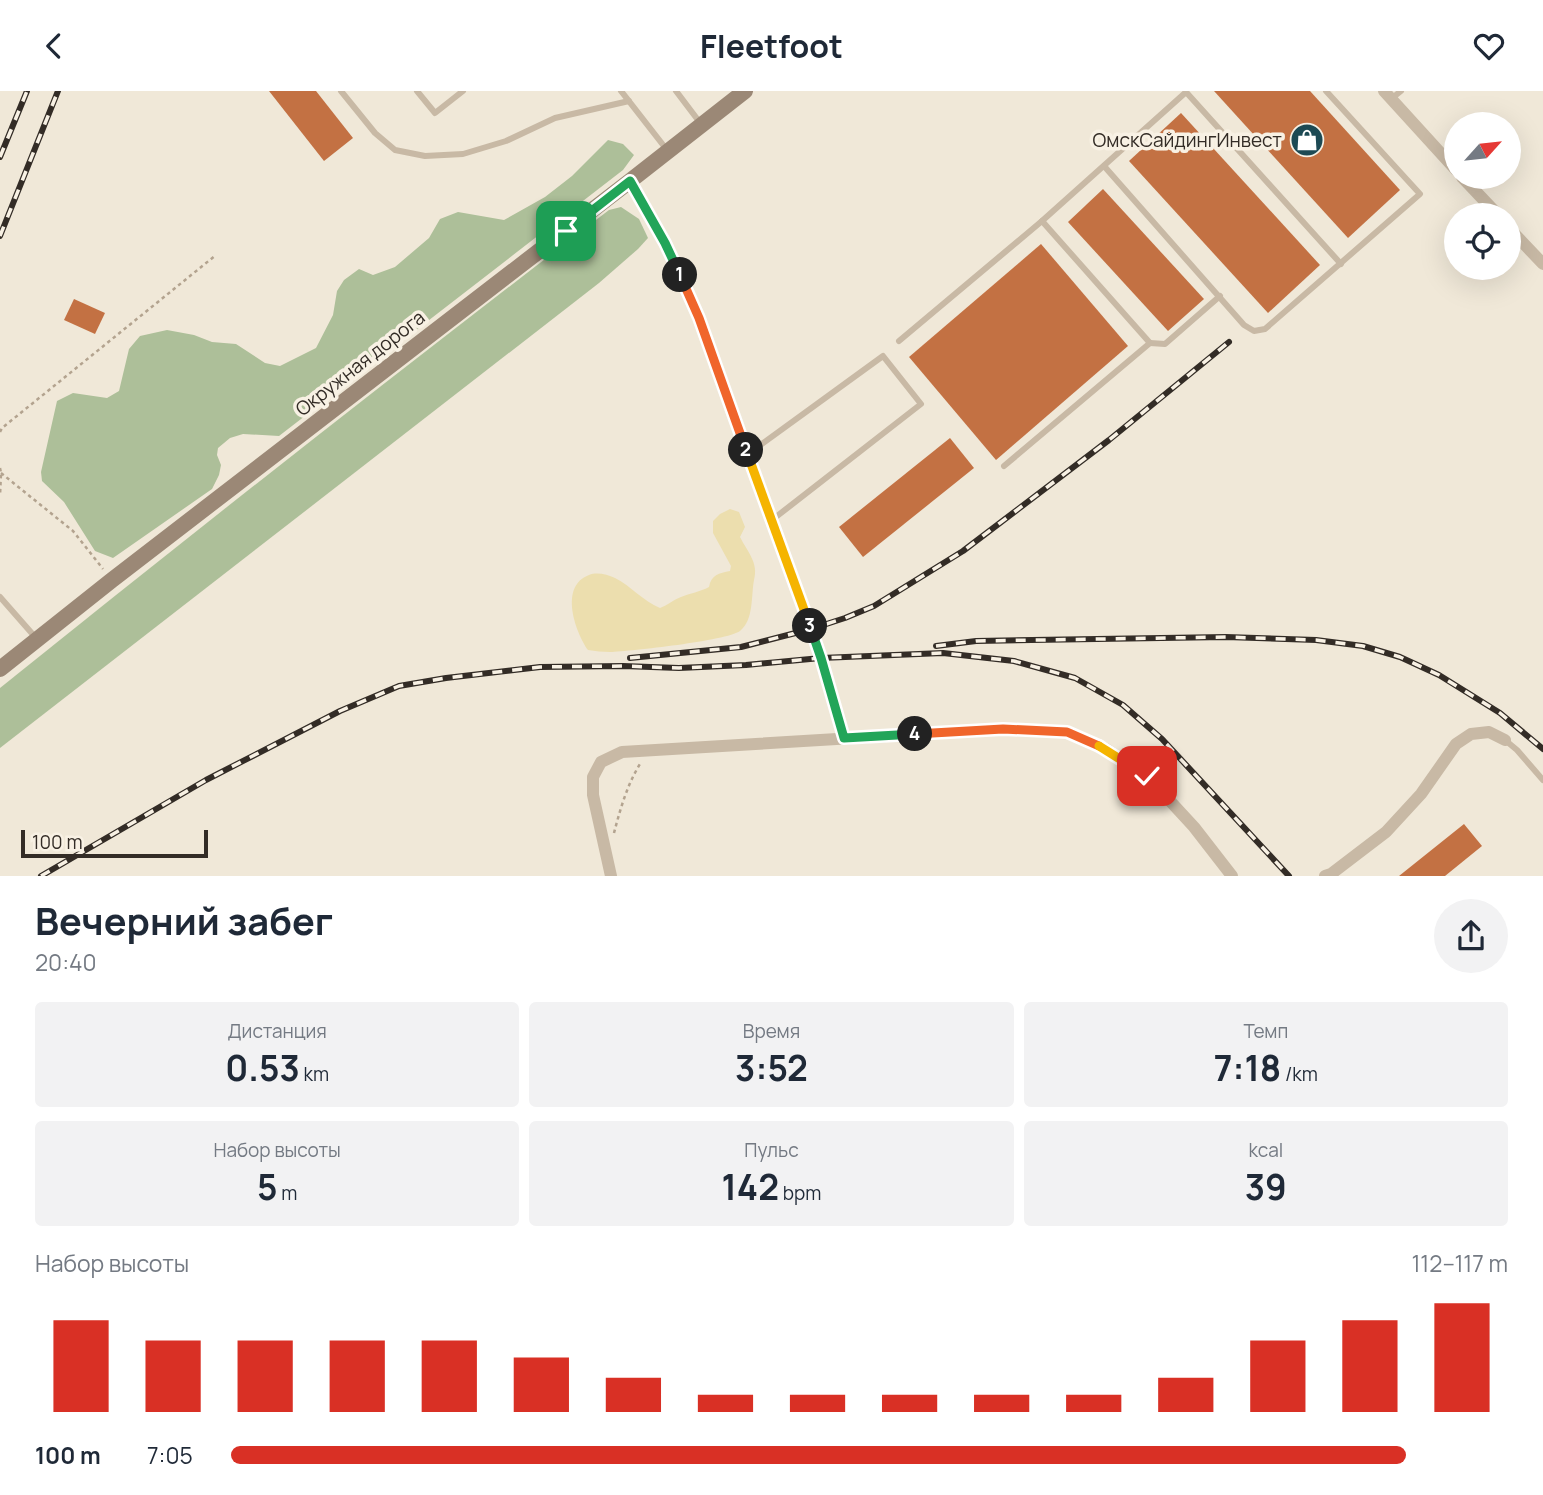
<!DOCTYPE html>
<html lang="ru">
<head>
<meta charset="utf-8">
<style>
	:root { --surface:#fff; --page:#f2f2f3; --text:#1f2937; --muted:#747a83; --accent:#d93025 }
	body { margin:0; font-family:Manrope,sans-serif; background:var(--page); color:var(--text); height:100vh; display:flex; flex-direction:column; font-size:26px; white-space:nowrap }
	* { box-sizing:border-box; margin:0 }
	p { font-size:23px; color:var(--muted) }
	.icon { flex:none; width:38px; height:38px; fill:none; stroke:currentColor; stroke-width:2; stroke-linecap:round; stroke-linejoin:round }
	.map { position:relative; height:785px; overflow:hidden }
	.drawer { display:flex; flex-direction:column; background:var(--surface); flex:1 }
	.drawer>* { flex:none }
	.needle { width:46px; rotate:63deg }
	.fabs { position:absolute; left:1444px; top:21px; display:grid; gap:14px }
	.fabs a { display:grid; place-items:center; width:77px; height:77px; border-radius:50%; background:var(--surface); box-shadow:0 7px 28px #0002; font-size:35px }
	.scale { position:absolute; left:21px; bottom:18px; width:187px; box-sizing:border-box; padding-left:7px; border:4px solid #332c26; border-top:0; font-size:19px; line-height:24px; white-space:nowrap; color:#332c26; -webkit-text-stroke:5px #f8f1e4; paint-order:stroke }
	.pin { position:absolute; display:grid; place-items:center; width:60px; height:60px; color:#fff; margin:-30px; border-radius:14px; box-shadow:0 4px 10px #0006 }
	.km { position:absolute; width:35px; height:35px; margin:-18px; border-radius:50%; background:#222; color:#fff; font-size:19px; line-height:35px; text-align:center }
	.round { display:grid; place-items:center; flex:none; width:74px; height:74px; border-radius:37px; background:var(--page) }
	.headline { display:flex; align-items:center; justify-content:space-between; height:119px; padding:0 35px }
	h1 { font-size:38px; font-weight:700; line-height:52px }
	.metrics { display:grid; grid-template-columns:repeat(3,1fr); gap:10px; height:119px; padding:7px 35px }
	.metrics div { display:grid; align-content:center; border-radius:7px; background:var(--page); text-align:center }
	.metrics b { font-size:35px; font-weight:700 }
	.metrics small { font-size:19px; font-weight:400 }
	.metrics p { font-size:19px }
	.chart { height:196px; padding:14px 35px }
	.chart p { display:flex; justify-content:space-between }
	.chart svg { width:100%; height:126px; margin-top:7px; stroke:var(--accent); stroke-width:6 }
	ul { padding:0 35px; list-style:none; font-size:23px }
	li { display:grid; grid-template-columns:112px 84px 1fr; align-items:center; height:52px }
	li i { height:18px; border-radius:9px; background:var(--accent) }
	header { display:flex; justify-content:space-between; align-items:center; height:91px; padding:0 35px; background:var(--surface); font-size:32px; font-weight:700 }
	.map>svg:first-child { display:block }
	.green { fill:#adbf99 }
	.sand { fill:#ecdeae }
	.building { fill:#c37143 }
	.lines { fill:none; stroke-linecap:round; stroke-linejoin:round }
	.path { stroke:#b3a38f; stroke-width:2.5; stroke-dasharray:3.5 3.5; stroke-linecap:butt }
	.lane { stroke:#c8b9a5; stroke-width:6 }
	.street { stroke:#c8b9a5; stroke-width:12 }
	.secondary { stroke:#9b8876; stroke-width:16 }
	.rail-casing { stroke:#332c26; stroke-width:6 }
	.rail { stroke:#f8f1e4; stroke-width:3.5; stroke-dasharray:10; stroke-linecap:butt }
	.split-1-casing { stroke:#fff; stroke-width:14 }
	.split-2-casing { stroke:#fff; stroke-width:14 }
	.split-3-casing { stroke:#fff; stroke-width:14 }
	.split-4-casing { stroke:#fff; stroke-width:14 }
	.split-5-casing { stroke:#fff; stroke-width:14 }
	.split-6-casing { stroke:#fff; stroke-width:14 }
	.split-1 { stroke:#22a559; stroke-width:9 }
	.split-2 { stroke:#f0652b; stroke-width:9 }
	.split-3 { stroke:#f5b400; stroke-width:9 }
	.split-4 { stroke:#22a559; stroke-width:9 }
	.split-5 { stroke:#f0652b; stroke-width:9 }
	.split-6 { stroke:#f5b400; stroke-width:9 }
	.labels { text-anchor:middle; stroke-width:7; stroke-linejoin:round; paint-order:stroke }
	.poi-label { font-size:19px; fill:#332c26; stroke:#f8f1e4; text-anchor:end }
	.street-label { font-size:19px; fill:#332c26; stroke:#f8f1e4 }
</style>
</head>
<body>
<header><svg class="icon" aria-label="back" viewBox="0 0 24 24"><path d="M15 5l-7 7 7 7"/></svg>Fleetfoot<svg class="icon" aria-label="heart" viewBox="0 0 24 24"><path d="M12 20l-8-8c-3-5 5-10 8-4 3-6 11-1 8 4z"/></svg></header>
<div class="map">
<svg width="1543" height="785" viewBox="0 0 1543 785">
	<rect width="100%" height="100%" fill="#f0e8d8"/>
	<g class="green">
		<polygon points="608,49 623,53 634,64 623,79 279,345 243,343 230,347 218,357 217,364 221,374 219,384 212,398 113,467 95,460 64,411 42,390 41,381 57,310 73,302 107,307 119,300 129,258 140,245 167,239 194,244 212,251 236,253 265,272 280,275 316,257 333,224 337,200 344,189 359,178 373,184 395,176 429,147 440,128 458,121 504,129 545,106 572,85"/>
		<path d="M621,116L639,128L648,147L638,158L599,192L0,657V597C201,435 404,276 609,119Z"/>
	</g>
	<path class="sand" d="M730,418L739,421L745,436L740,446C747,460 759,472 754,489C751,505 754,529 740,540C726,550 631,560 610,561C603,561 595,560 588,559C575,540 559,495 589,484C596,481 607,483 615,487C631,495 643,510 660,517C668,514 673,509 681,506C690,502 700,501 709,496C711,484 719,482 730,480L731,475L713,442V430L720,423Z"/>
	<g class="building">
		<polygon points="269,0 316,0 353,47 324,70"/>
		<polygon points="1214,0 1310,0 1400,99 1348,147"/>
		<polygon points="1181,22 1320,174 1268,222 1129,70"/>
		<polygon points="1103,98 1204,208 1168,240 1068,131"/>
		<polygon points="1041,153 1128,255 996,369 909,266"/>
		<polygon points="74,208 105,222 95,243 64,229"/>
		<polygon points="950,347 974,377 863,466 839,436"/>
		<polygon points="1464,733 1482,755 1445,785 1399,785"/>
	</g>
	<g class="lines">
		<g class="path">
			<polyline points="0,341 2,337 216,164"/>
			<polyline points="0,377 1,382 0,405"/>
			<polyline points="1,382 73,440 103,478"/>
			<path d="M614,742C620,719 627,694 640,673"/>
		</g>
		<g class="lane">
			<polyline points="341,0 375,42 395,59 425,65 463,63 506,50 555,27 629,10"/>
			<polyline points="417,0 435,22 463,0"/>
			<polyline points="621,0 667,59"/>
			<polyline points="676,0 701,33"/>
			<polyline points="1186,1 1341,173"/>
			<polyline points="1391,8 1401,0"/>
			<polyline points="1104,75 1244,234 1254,240 1265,238 1420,103 1326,0"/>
			<polyline points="899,250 1042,130 1185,2"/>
			<polyline points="1150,252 1165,253 1220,205"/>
			<polyline points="748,363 883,265 921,313 772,429"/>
			<polyline points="1004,375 1150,252 1042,130"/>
			<polyline points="0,506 36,547"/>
			<polyline points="1505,649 1517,659 1543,689"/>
		</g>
		<g class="street">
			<polyline points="1384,0 1456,79"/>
			<polyline points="1462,86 1498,124"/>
			<polyline points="630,90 665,152 699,227 811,538 821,567 844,647"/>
			<polyline points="1508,136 1543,173"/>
			<polyline points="611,785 593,704 593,686 601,671 622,661 1003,638 1067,641 1106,658 1147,685 1194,736 1232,785"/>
			<polyline points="1325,785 1331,783 1386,741 1421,703 1456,653 1471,643 1489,641 1505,649"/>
		</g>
		<polyline class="secondary" points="0,578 112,489 630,90 745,0"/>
		<defs>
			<g id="rail">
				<polyline points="0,66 27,0"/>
				<polyline points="0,145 58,0"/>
				<polyline points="936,555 976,550 1226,546 1316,549 1363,555 1400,566 1439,584 1500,622 1543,658"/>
				<polyline points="630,567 741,556 811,538 845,527 874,515 963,460 1109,349 1229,251"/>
				<polyline points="41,785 206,689 340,620 399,595 446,587 540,576 623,575 679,577 746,574 821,567 943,562 1014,570 1075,587 1123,614 1162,648 1289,785"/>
			</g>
		</defs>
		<use href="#rail" class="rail-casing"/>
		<use href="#rail" class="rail"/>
	</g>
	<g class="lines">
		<defs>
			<polyline id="split-1" points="566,140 630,90 665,152 680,184"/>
			<polyline id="split-2" points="680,184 699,227 746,359"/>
			<polyline id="split-3" points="746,359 810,535"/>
			<polyline id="split-4" points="810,535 821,567 844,647 915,643"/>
			<polyline id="split-5" points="915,643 1003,638 1067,641 1099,655"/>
			<polyline id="split-6" points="1099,655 1147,685"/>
		</defs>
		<use href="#split-1" class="split-1-casing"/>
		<use href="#split-2" class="split-2-casing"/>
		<use href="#split-3" class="split-3-casing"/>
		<use href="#split-4" class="split-4-casing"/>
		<use href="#split-5" class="split-5-casing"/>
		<use href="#split-6" class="split-6-casing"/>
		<use href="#split-1" class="split-1"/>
		<use href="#split-2" class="split-2"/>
		<use href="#split-3" class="split-3"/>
		<use href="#split-4" class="split-4"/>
		<use href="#split-5" class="split-5"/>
		<use href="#split-6" class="split-6"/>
	</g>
	<defs>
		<symbol id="shop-disc" viewBox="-11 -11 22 22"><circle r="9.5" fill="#1d4a54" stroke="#f8f1e4"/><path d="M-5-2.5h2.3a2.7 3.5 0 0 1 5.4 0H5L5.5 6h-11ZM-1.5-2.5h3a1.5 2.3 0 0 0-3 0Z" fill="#fff"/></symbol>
	</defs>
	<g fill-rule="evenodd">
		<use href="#shop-disc" x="1288" y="30" width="38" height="38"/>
	</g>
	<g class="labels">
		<g class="poi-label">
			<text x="1282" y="56">ОмскСайдингИнвест</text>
		</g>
		<g class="street-label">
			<text transform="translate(360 272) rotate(-38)" y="7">Окружная дорога</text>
		</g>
	</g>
</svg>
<div class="fabs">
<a><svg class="needle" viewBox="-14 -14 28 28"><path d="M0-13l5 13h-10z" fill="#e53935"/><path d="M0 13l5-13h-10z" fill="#747a83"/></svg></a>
<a><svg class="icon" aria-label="locate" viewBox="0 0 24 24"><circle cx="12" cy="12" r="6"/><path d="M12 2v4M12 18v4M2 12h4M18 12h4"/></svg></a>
</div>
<div class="scale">100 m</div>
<div class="pin" style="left:566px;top:140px;background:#1e9e55"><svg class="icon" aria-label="arrive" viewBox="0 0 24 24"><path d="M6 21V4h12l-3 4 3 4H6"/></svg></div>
<div class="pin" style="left:1147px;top:685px;background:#d93025"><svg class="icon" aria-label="check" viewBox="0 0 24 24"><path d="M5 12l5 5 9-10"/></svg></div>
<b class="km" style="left:680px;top:184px">1</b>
<b class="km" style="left:746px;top:359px">2</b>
<b class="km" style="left:810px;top:535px">3</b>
<b class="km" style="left:915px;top:643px">4</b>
</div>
<section class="drawer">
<div class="headline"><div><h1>Вечерний забег</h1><p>20:40</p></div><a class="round"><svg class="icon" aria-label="share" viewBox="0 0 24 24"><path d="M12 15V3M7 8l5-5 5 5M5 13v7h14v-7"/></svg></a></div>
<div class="metrics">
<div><p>Дистанция</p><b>0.53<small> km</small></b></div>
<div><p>Время</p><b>3:52</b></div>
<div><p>Темп</p><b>7:18<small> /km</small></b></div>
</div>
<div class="metrics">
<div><p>Набор высоты</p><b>5<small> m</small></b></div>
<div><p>Пульс</p><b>142<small> bpm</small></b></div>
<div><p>kcal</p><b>39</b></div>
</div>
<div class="chart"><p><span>Набор высоты</span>112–117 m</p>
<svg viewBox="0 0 160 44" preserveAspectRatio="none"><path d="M5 44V12M15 44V19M25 44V19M35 44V19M45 44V19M55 44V25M65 44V32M75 44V38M85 44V38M95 44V38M105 44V38M115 44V38M125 44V32M135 44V19M145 44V12M155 44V6"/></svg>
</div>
<ul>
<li><b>100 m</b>7:05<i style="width:92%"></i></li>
</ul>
</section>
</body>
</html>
